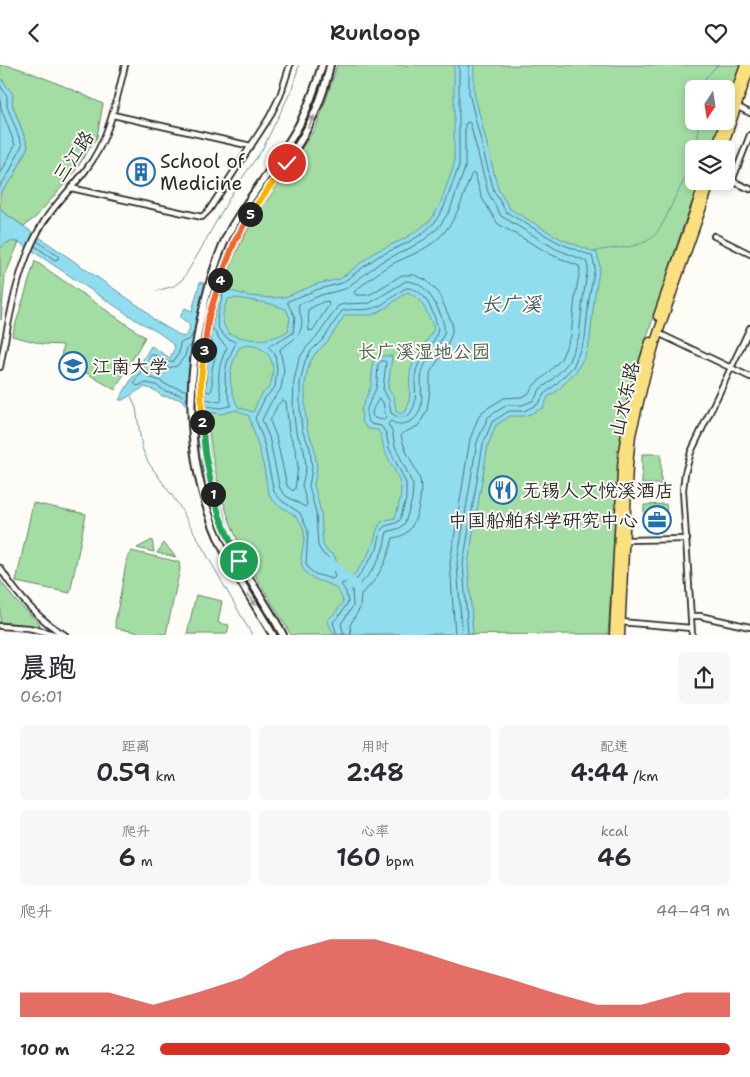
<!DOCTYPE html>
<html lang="zh">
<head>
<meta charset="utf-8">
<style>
	:root { --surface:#fff; --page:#f7f7f7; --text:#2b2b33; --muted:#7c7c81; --accent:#d93025 }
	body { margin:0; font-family:"Shantell Sans","LXGW WenKai TC",sans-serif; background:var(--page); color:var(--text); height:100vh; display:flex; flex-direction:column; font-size:19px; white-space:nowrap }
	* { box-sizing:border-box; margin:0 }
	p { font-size:16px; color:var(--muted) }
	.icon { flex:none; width:28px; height:28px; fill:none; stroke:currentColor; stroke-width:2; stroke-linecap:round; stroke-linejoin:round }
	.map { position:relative; height:570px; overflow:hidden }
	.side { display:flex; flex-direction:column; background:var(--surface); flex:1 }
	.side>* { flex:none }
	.needle { width:32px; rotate:192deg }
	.controls { position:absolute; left:685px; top:15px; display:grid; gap:10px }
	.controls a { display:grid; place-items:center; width:50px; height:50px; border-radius:8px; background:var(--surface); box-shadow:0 2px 8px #0003; font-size:25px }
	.pin { position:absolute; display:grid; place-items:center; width:42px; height:42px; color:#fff; margin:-21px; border:2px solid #fff; border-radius:50%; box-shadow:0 1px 5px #0007 }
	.km { position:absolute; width:25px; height:25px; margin:-12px; border-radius:50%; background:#222; color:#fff; font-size:14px; line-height:25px; text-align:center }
	.round { display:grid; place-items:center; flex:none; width:52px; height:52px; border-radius:8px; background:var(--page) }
	.summary { display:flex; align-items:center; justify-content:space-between; height:85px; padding:0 20px }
	h1 { font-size:28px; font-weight:600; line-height:38px }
	.figures { display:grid; grid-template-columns:repeat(3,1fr); gap:8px; height:85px; padding:5px 20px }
	.figures div { display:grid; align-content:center; border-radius:8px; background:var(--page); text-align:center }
	.figures b { font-size:25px; font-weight:600 }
	.figures small { font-size:14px; font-weight:400 }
	.figures p { font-size:14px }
	.chart { height:140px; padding:10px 20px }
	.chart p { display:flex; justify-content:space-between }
	.chart svg { width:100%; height:90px; margin-top:5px; fill:var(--accent); opacity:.7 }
	ul { padding:0 20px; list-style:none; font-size:16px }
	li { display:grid; grid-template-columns:80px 60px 1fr; align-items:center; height:38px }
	li i { height:12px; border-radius:6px; background:var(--accent) }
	header { display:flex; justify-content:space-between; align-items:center; height:65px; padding:0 20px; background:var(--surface); font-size:22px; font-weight:600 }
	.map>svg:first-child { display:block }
	.green { fill:#a3dda3; stroke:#678467 }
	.water { fill:#8fddee; stroke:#6796a0; fill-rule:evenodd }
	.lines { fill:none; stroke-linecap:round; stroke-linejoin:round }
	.shore { stroke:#537279; stroke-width:1 }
	.stream { stroke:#6796a0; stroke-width:1 }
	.river { stroke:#8fddee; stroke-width:9 }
	.minor-casing { stroke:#2b2b2b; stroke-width:8 }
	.secondary-casing { stroke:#2b2b2b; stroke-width:10 }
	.trunk-casing { stroke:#2b2b2b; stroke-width:11 }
	.minor { stroke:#fdfcf7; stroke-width:4.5 }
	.secondary { stroke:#fdfcf7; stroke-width:6 }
	.trunk { stroke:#fbe080; stroke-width:8 }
	.oneway { fill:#9e9e9b }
	.split-1-casing { stroke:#fff; stroke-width:10 }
	.split-2-casing { stroke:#fff; stroke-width:10 }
	.split-3-casing { stroke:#fff; stroke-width:10 }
	.split-4-casing { stroke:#fff; stroke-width:10 }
	.split-5-casing { stroke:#fff; stroke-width:10 }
	.split-6-casing { stroke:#fff; stroke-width:10 }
	.split-1 { stroke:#22a559; stroke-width:6 }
	.split-2 { stroke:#22a559; stroke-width:6 }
	.split-3 { stroke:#f5b400; stroke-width:6 }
	.split-4 { stroke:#f0652b; stroke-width:6 }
	.split-5 { stroke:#f0652b; stroke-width:6 }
	.split-6 { stroke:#f5b400; stroke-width:6 }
	.labels { text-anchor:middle; stroke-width:4; stroke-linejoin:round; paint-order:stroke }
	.street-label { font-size:19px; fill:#2b2b2b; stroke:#fdfcf7 }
	.poi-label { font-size:19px; fill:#2b2b2b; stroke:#fdfcf7; text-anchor:start }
	.park-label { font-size:19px; fill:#4f604f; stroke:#fdfcf7 }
	.water-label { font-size:20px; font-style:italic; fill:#44585c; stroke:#fdfcf7 }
</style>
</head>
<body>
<header><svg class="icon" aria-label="back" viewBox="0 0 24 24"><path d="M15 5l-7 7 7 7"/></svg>Runloop<svg class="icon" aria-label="heart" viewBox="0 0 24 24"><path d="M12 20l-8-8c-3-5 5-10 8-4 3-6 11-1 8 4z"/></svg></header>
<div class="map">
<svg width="750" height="570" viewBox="0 0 750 570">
	<rect width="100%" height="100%" fill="#fdfcf7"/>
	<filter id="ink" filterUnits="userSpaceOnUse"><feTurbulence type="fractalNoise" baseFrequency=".02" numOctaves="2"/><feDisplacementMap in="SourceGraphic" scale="10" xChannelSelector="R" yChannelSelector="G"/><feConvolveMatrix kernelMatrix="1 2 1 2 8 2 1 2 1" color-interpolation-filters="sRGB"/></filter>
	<g filter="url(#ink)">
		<g class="green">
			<path d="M0,0C12,0 23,5 34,9C58,18 80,28 103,39L97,72L73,109L36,152L24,161L3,147L0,143V129L14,111L28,81L3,15L0,14Z"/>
			<path d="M337,0H742L726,45V24H694V56H722L713,84H694V116H700L684,159L638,299L624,353L619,396L608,569L291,570C277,545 261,522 248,497C222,446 212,403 207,346L215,257L223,224L235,190L248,164L316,62L327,32Z"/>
			<polygon points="11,176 19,177 5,211 1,255 0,184 4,179"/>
			<polygon points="35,196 145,272 115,325 61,293 63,280 43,279 12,271"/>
			<rect x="642" y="389" width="19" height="30"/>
			<polygon points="33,438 86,449 70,528 16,517"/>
			<polygon points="666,439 667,452 644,453 644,440"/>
			<polygon points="152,475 154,487 137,483"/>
			<polygon points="164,478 176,492 157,488"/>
			<polygon points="131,486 179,497 180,504 166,569 146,569 116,563 115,558 127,493"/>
			<polygon points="0,515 14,534 40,559 37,561 0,557"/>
			<polygon points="196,530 222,536 218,558 229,560 227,569 187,569"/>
		</g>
		<g class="water">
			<path d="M454,0H474V27L491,96L498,124L510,144L561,174L597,188L600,201L594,235L590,274L585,290L577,305L558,325L548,332L543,343L525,351H510L496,360L488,380L468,499L473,569H334L327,556L336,547L343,537C338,512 315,522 304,505C297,494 306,480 304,467C299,443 277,447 269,429C266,422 266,411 264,403C260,385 254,368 249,351L236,345L221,349L209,347L185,339L181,334L162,331L154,325L144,322L123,335H119L151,281L170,293L175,282C166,271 152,263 139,257L19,177C10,176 5,177 0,184V143L3,147L146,246L154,255L183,272C189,269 190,265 189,259L180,252L185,243L192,246L200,217L249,231L273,233L285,232L317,219L340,214L375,187L404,174L418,165L431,155L440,140L454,100ZM407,227C423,233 427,249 434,263C428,277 417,287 412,301C406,316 414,328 406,346L400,349L396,346L394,332L388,324L392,291H377L373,297L371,321L361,345L362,357L368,364L378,365C383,372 382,380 385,387C401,419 406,417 395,453L382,456C375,465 376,474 371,483C367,493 360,502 353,511L344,513L339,508L335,491L327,486L323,480L321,447L314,420L317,403L314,381L307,364L305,343V318L309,299L315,289L328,276L345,250H372L387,242ZM237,233L271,239L286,244L290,253L288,266C267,278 252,276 229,269C220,256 222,247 228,234ZM246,280C269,281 278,298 270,320C269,324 265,326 262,329C258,334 256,341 253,347L238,342C228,318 227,307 239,283Z"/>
			<polygon points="0,14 2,15 13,29 12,39 28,81 14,111 0,129"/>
		</g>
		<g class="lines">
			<g class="shore">
				<polyline points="0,20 7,31 7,41 22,80 9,108 0,121"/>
				<polyline points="0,31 1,43 15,80 0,110"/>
				<polyline points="35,181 55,195 58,194 58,191 37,176"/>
				<polygon points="323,237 328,236 329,240 313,265 309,266 308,245"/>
				<polyline points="188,326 167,320 158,315 148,312 147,309 155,297 168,303 177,301 185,291 187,283 192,280"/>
				<polyline points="206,326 210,327 212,325 212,304 217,284 210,274"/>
				<path d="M206,334L220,337L222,335C217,312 217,304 227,282L220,275L212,263"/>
				<path d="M379,334L383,337L386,353L384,355C381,354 378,355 375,353C368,350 376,338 379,334Z"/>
				<path d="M187,335L182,330L165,326L156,320L146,318L137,321L134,318L151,290C159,289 165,299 173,297L179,288L180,278L190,274L194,267"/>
				<polygon points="283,335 286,337 289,367 296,386 298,402 295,424 293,426 287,421 276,371 270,356 277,341"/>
				<path d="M206,341L220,343L230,341L231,339C222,313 223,302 236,278C233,275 229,275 226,272C212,262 218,245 223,231L220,228"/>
				<path d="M337,570L333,557L340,550L348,537L346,527L341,519L357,514L377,484L381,465L385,461L396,458L400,455L406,434V418L389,383L386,368L381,361L371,359C360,348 372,335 376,323C378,315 377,307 378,299L381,296H384L386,297L383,324L389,335L391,348L399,353L408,351C422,336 411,319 417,303C422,288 437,278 438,262C432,246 426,223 406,223C395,229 383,242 370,244C361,246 352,243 342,246L324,273L311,286L305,296L300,318V344L302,365L310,383L312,403L309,421L316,448L318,481L323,489L330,494L335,512L332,514L315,509L309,504L306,499L308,466L300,448L282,436L274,427L263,374L255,353L265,333L275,322L277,304L275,289L268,281L280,276L293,268L295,252L288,239V236L319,224L342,218L377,192L407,178L422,169L435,157L444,142L459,101V0"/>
				<path d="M344,570L341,559L353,541L352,524C366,517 376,501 382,487C385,480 385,473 387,467L400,463L405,458L412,435L413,420L395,381L392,366L388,359L391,356C397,360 402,360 409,357C430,348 417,319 423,304C428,291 440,282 444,268C447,257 431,227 421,221C417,218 411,216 406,216L370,238L344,239L338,241L319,269L306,283L299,294L294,316L293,343L296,367L304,384L306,403L302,420L307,439L305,442L286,431L280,424L269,372L262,355L271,337L281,324L284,305L280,284C293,275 305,270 301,251C300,247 298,244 298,240L321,230L345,224L381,197L410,183L425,174L439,162L450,145L465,103V59L468,57L470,58L488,127L501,151L556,184L586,196L588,202L583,233L579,272L568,298L550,317L540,324L534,335L523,340H507L488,352L477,377L457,498L462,570"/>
				<path d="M351,570L350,560L360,543L361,529C378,516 388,494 393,473C398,472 403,471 407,467C418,458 424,424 419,412C413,398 403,384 401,369L418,361L427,346L430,324V308L446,283L452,268V258L438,227L426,215L414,210H402L369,230H356L354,227C363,219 375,210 385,203C405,191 430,186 446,165C459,149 464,129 471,110L473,108L475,110L482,133L498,159L552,190L579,201L580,204L575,232L571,271L561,294L545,311L535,319L528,329L521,332L504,333L483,346L478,353L470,374L450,498L455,570"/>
				<polyline points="468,570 463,499 483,379 492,357 509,346 524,346 538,339 544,329 554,321 573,302 585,273 589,234 595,202 592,191 559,178 506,147 494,126 486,97 469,28 469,0"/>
			</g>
			<g class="stream">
				<polyline points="703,24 706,12 718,0"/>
				<polyline points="698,84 698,56"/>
				<path d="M594,187C611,181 630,185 647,176C661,169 669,144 676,131C681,120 687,110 694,101"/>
				<polyline points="156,226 174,221 183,214 198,189 235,123 262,85 292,24 299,0"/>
				<polyline points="131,331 136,343 142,383 148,397 178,439 252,570"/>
			</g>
			<polyline class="river" points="330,497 355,520"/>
			<defs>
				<g id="minor">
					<polyline points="736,41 750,48"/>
					<polyline points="113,50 251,81"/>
					<polyline points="750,70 732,116 750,124"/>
					<polyline points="71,123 202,152 209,145 269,53 280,31 290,0"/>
					<polyline points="714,171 750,189"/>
					<polyline points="658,268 750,312"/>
					<path d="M0,302C9,255 16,205 40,163C52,141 70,126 85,106C109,75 116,37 125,0"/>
					<polyline points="625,475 687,474"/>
					<path d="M0,503C17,530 37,554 65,570"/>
					<polyline points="691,551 700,551 750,562"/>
					<polyline points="620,557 691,563"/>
					<polyline points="0,561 29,563 58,570"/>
					<polyline points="692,570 683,425 685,408 691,387 750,263"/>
				</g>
				<g id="secondary">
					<path d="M273,570C251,533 228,499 213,460C185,387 186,307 206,232C212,209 219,186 230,165C251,128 279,97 299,60C309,41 316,21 322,0"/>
					<path d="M283,570C267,538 244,510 230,478C188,382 191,249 244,159C257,137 273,117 287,96C308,67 323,35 330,0"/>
				</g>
				<g id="trunk">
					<polyline points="726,54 745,0"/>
					<polyline points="716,84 725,56"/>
					<polyline points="722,84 750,2"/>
					<polyline points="658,251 705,116"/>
					<polyline points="614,570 623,386 632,335 650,277"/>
					<polyline points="620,570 628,401 631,370 645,312 658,268 711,116"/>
				</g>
			</defs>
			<use href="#minor" class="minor-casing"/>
			<use href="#secondary" class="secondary-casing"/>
			<use href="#trunk" class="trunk-casing"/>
			<use href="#minor" class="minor"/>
			<use href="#secondary" class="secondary"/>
			<use href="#trunk" class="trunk"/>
		</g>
		<defs><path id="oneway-solid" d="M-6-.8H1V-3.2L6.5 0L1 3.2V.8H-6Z" transform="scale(1.25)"/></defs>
		<g class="oneway">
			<use href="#oneway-solid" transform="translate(311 57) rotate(-64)"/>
			<use href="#oneway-solid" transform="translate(252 535) rotate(57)"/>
		</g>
	</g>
	<g class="lines" filter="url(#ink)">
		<defs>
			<polyline id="split-1" points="213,429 220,452 239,496"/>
			<polyline id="split-2" points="202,357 205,387 213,429"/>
			<polyline id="split-3" points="202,357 201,316 204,285"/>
			<polyline id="split-4" points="204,285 209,251 220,215"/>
			<polyline id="split-5" points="220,215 235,176 250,149"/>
			<polyline id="split-6" points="250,149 287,98"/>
		</defs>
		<use href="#split-1" class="split-1-casing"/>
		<use href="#split-2" class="split-2-casing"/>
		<use href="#split-3" class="split-3-casing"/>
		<use href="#split-4" class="split-4-casing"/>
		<use href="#split-5" class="split-5-casing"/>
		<use href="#split-6" class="split-6-casing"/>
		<use href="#split-1" class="split-1"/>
		<use href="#split-2" class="split-2"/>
		<use href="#split-3" class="split-3"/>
		<use href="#split-4" class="split-4"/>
		<use href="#split-5" class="split-5"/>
		<use href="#split-6" class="split-6"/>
	</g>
	<defs>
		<symbol id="building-ring" viewBox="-11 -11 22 22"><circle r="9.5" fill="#fdfcf7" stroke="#1f6fb2" stroke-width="1.5"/><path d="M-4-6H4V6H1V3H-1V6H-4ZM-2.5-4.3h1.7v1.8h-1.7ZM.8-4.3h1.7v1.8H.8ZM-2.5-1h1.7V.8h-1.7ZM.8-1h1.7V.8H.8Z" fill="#1f6fb2"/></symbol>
		<symbol id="university-ring" viewBox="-11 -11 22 22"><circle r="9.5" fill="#fdfcf7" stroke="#1f6fb2" stroke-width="1.5"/><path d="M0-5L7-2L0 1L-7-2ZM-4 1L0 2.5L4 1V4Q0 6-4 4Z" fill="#1f6fb2"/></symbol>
		<symbol id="restaurant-ring" viewBox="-11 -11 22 22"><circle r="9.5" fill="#fdfcf7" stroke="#1f6fb2" stroke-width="1.5"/><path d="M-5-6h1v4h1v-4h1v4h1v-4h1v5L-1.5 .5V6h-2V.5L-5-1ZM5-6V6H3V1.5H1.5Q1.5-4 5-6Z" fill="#1f6fb2"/></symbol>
		<symbol id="office-ring" viewBox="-11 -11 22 22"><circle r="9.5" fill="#fdfcf7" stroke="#1f6fb2" stroke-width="1.5"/><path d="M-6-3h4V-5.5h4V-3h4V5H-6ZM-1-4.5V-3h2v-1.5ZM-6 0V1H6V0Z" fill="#1f6fb2"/></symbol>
	</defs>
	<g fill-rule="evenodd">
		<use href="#building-ring" x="125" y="91" width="32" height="32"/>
		<use href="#university-ring" x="57" y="285" width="32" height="32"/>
		<use href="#restaurant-ring" x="487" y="409" width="32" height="32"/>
		<use href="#office-ring" x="641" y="439" width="32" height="32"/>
	</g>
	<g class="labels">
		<g class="street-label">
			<text transform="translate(73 91) rotate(-56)" y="7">三江路</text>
			<text transform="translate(624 334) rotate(-77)" y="7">山水东路</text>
		</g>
		<g class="poi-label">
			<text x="160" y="103">School of<tspan x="160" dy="22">Medicine</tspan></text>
			<text x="92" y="308">江南大学</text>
			<text x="522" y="432">无锡人文悦溪酒店</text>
			<text x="638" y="462" text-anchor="end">中国船舶科学研究中心</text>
		</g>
		<g class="park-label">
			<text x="424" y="293">长广溪湿地公园</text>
		</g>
		<g class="water-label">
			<text x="511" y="246">长广溪</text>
		</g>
	</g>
</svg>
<div class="controls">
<a><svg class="needle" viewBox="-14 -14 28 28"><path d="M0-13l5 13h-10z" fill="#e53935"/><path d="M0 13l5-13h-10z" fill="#7c7c81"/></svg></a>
<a><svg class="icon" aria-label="layers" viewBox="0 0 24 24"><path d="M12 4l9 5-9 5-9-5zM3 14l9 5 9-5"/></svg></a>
</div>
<div class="pin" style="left:239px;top:496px;background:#1e9e55"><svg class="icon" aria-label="arrive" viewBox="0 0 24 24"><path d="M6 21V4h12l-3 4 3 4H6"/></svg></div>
<div class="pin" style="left:287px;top:98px;background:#d93025"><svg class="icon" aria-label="check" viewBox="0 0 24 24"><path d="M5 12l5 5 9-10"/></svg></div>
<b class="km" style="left:213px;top:429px">1</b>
<b class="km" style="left:202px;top:357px">2</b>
<b class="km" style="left:204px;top:285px">3</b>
<b class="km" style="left:220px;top:215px">4</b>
<b class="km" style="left:250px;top:149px">5</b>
</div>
<section class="side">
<div class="summary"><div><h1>晨跑</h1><p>06:01</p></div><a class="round"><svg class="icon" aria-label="share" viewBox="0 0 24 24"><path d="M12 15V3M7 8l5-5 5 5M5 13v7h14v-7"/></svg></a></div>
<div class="figures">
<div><p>距离</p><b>0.59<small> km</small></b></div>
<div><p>用时</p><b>2:48</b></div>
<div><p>配速</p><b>4:44<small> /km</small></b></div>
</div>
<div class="figures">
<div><p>爬升</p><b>6<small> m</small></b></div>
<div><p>心率</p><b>160<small> bpm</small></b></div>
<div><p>kcal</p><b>46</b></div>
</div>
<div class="chart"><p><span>爬升</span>44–49 m</p>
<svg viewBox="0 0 160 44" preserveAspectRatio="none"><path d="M0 44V32L10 32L20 32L30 38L40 32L50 25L60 12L70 6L80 6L90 12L100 19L110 25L120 32L130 38L140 38L150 32L160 32V44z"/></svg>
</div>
<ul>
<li><b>100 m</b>4:22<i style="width:100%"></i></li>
</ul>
</section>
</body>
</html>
